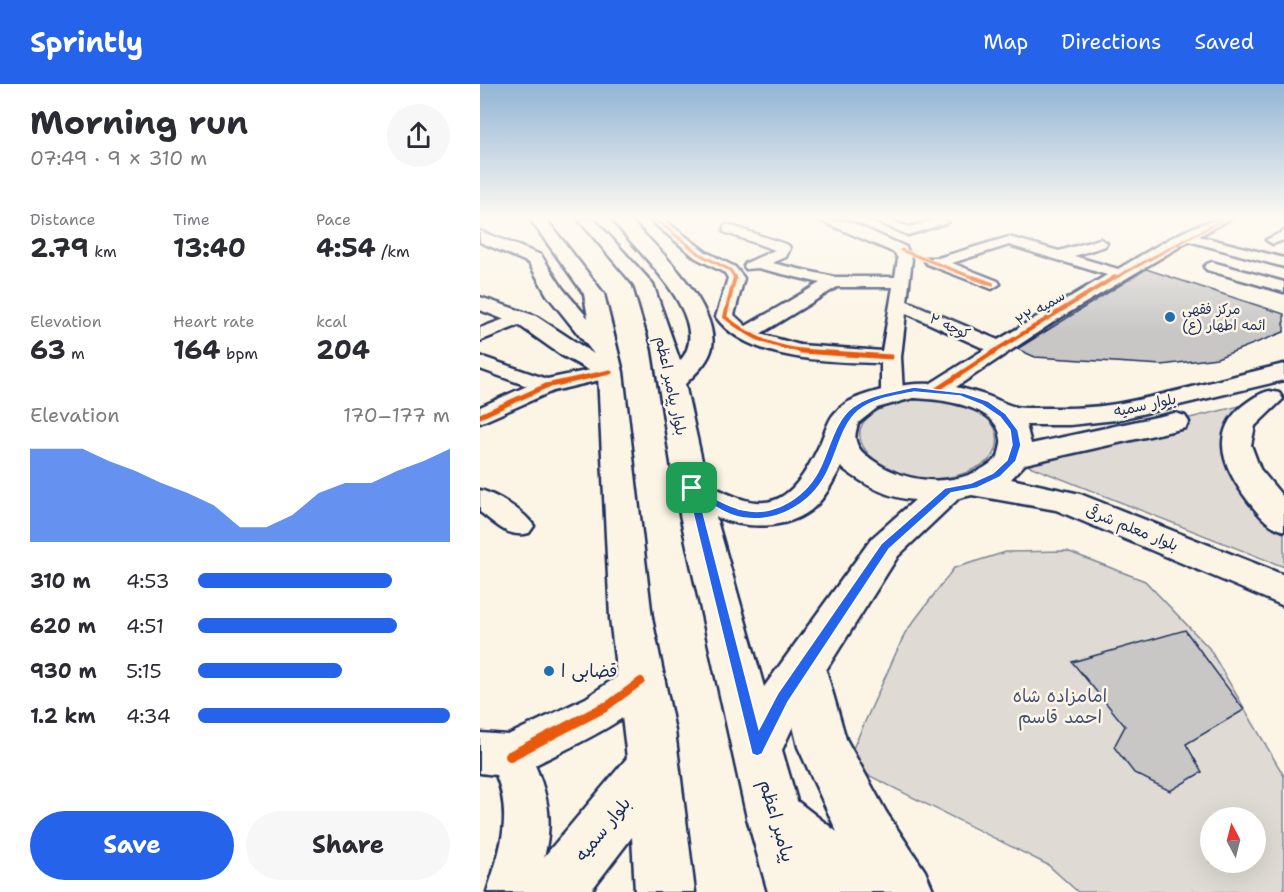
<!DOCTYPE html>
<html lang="en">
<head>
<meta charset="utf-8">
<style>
	:root { --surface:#fff; --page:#f7f7f7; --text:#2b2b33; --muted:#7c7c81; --accent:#2563eb }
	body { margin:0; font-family:"Shantell Sans","Playpen Sans Arabic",sans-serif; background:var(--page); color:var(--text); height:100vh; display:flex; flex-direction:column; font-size:22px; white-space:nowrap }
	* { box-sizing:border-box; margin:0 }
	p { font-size:20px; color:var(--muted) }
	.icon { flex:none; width:33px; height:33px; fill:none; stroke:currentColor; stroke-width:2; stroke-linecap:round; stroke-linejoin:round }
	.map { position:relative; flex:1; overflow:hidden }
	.sheet { display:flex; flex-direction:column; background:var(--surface); width:480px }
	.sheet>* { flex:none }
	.needle { width:39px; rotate:353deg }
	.fabs { position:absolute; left:720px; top:723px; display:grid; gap:12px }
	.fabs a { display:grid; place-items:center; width:66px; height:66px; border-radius:50%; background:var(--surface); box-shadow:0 6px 24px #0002; font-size:30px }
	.pin { position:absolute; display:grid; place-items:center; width:51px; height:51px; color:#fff; margin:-26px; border-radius:12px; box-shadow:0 3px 9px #0006 }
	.round { display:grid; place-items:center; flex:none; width:63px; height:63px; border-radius:32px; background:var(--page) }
	.overview { display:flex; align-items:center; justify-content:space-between; height:102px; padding:0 30px }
	h1 { font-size:33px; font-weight:700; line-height:45px }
	.stats { display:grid; grid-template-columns:repeat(3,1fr); gap:9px; height:102px; padding:6px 30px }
	.stats div { display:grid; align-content:center }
	.stats b { font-size:26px; font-weight:700 }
	.stats small { font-size:16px; font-weight:400 }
	.stats p { font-size:16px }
	.chart { height:168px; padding:12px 30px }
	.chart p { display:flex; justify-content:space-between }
	.chart svg { width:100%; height:108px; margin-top:6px; fill:var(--accent); opacity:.7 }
	.action { display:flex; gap:12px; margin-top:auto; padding:12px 30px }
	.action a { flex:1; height:69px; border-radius:36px; background:var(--accent); color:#fff; font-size:24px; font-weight:700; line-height:69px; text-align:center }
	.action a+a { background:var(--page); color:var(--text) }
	ul { padding:0 30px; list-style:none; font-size:20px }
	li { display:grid; grid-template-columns:96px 72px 1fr; align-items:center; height:45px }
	li i { height:15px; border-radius:8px; background:var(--accent) }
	header { display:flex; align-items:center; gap:36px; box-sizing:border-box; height:84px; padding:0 30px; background:var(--accent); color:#fff }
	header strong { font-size:28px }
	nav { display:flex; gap:33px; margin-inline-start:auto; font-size:21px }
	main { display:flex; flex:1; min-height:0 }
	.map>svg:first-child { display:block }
	.green { fill:#dfdbd4; stroke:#7d8599; stroke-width:1.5; fill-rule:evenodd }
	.building { fill:#c8c7c6; stroke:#1b2f5e; stroke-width:1.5 }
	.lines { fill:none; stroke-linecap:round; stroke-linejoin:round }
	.minor-casing { stroke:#1b2f5e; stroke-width:5 }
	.major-casing { stroke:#1b2f5e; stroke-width:5 }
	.minor { fill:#fcf5e5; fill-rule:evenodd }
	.major { fill:#fcf5e5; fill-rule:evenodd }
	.cycleway-far4-casing { stroke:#fcf5e5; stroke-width:5 }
	.cycleway-far3-casing { stroke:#fcf5e5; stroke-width:6 }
	.cycleway-far2-casing { stroke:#fcf5e5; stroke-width:8 }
	.cycleway-far1-casing { stroke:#fcf5e5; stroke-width:11 }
	.cycleway-casing { stroke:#fcf5e5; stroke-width:14 }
	.cycleway-far4 { stroke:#e8590c; stroke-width:3 }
	.cycleway-far3 { stroke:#e8590c; stroke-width:4 }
	.cycleway-far2 { stroke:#e8590c; stroke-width:5 }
	.cycleway-far1 { stroke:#e8590c; stroke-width:8 }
	.cycleway { stroke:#e8590c; stroke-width:10 }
	.route { fill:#2563eb; stroke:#fff; stroke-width:1.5; fill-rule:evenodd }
	.poi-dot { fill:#1f6fb2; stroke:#fcf5e5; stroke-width:2 }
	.labels { text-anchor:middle; stroke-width:5; stroke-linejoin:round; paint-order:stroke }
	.far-street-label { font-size:14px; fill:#1b2f5e; stroke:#fcf5e5 }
	.far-poi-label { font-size:14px; fill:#1b2f5e; stroke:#fcf5e5; text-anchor:start }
	.street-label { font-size:15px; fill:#1b2f5e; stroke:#fcf5e5 }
	.near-poi-label { font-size:18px; fill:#1b2f5e; stroke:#fcf5e5; text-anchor:start }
	.near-park-label { font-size:18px; fill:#425176; stroke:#fcf5e5 }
	.near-street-label { font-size:18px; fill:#1b2f5e; stroke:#fcf5e5 }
</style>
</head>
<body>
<header>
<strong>Sprintly</strong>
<nav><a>Map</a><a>Directions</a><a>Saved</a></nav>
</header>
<main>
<section class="sheet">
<div class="overview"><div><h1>Morning run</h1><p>07:49 · 9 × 310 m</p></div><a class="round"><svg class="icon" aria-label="share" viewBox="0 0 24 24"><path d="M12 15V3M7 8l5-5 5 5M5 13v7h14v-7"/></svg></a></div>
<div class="stats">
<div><p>Distance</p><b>2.79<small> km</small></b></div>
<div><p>Time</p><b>13:40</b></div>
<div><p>Pace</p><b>4:54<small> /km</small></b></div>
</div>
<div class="stats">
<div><p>Elevation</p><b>63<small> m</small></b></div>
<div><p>Heart rate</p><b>164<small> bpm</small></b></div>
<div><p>kcal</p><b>204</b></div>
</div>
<div class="chart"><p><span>Elevation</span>170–177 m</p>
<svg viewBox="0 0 160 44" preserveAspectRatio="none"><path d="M0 44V6L10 6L20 6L30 11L40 15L50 20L60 24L70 29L80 38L90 38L100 33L110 24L120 20L130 20L140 15L150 11L160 6V44z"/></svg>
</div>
<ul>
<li><b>310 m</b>4:53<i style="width:77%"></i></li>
<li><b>620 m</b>4:51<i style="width:79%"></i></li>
<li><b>930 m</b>5:15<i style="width:57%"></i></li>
<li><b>1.2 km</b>4:34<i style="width:100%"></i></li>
</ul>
<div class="action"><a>Save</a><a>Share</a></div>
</section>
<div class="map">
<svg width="804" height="808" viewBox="0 0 804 808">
	<rect width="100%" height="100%" fill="#fcf5e5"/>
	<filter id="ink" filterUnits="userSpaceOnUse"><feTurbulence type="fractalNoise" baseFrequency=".0167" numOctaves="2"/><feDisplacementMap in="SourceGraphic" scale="12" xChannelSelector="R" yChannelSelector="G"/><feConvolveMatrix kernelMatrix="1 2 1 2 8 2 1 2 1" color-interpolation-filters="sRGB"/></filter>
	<g filter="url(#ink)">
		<g class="green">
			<path d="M441,315C468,316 523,324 517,362C515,373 505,380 496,384C416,427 311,330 441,315Z"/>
			<polygon points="789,315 757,350 804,435 804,483 534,376"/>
			<path d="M587,467L665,497L729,564L804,692V808H598L568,781L366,680L425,549L474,484L526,468ZM730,734H776V778H730Z"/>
		</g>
		<g class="building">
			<polygon points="666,185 804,230 804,248 737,274 682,281 555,273 537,265"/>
			<polygon points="705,546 764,626 706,660 722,688 690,707 654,689 634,663 645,642 592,578"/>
		</g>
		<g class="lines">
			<defs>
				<g id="minor">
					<path d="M169,135H183L226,168L255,183L264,194L254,231L266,242L340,199L278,184L266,185L264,182L266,179L295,166L244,148V142L249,141L308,161L310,164L306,173L292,179L354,193H415L418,175L415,169L337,135L370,138L426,163L432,175L427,217L518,256L627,191L529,161L472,179L518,197L520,200L512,205L447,180L445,177L447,174H458L529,153L579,167L620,155L627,159L625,162L594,172L638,185C670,167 714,135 750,135L719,152L804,174V183L709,157L575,237L464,311H448L445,306L448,301L505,265L426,229L421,273L423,309L420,314H404L401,309V279C352,278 267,277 236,233L248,194L245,189L216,174ZM357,203H413L402,267L320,261L280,250Z"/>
					<polygon points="390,135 407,135 429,143 460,135 469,138 428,151"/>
					<polygon points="804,147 804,156 793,160 786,156"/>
					<polygon points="732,178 804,198 804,208 727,186 724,183 727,180"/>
					<polygon points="41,229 50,234 47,238 0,257 0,244"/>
					<polygon points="0,272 67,295 130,282 137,284 140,288 137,292 73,307 0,339 0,323 47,302 0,285"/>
					<path d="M0,406C17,411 44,427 54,442L49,449C29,455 16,440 0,428Z"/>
					<path d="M161,580L174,585L180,597C163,632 90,663 55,681C77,733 69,757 55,808H7C20,766 33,734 16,691L0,689V649L28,651L106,614L148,585Z"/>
				</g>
				<g id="major">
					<polygon points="50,135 66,135 124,210 143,288 172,534 195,647 215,808 155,808 152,753 110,808 43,808 52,787 147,674 130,534 118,291 81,271 40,242 0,226 0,213 56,232 114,270 67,211 49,179 0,158 0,147 61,171 83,205 108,234 104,210"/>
					<path d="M98,135H114L173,200L200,277C237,235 154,166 132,135H149C176,162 239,221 232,263C229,278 215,290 205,300L227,399C286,433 310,423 339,362C343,354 348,336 354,330C368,314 387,310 406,305C443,295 472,300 508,312C522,317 530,324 546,324C576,324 606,325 636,320C692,310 748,293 804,280V296L636,336L590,341H546L551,360L695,329L705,332L709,338L705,344L545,380L531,395L600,410L804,491V522L576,426L492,411L479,414L418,472L346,586L366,655L406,728L445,787L454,808H288L267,734L197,417L173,265L154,201ZM433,314C459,315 519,321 521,355C522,360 519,368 518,373C485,405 429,402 394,377C386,372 378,366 376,357C374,352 377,344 378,339L397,324ZM361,383C383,400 407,414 435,416L392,454L284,603L236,433C265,445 305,446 331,426C345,415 353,397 361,383ZM313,642L318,663L357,748L317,717L302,666Z"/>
					<path d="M789,307L799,309L803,315L775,342L771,361L780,385L804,414V447C788,442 779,431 769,418C746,388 728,353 761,323C770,316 778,310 789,307Z"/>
				</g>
			</defs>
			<use href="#minor" class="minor-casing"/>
			<use href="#major" class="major-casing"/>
			<use href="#minor" class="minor"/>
			<use href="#major" class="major"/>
			<defs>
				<g id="cycleway-far4">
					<polyline points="175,135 221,171 250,186 256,195"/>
					<polyline points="421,166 497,195"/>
					<polyline points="633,195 744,135"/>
				</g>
				<g id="cycleway-far3">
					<path d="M255,193L245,233C274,256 293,263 330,268"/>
					<polyline points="493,193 512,200"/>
					<polyline points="513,268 635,193"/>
				</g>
				<g id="cycleway-far2">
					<polyline points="320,267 411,273"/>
					<polyline points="456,306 515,267"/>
					<polyline points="0,332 66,302 130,288"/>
				</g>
				<polyline id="cycleway-far1" points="123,625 161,597"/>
				<polyline id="cycleway" points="30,672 125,623"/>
			</defs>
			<use href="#cycleway-far4" class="cycleway-far4-casing"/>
			<use href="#cycleway-far3" class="cycleway-far3-casing"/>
			<use href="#cycleway-far2" class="cycleway-far2-casing"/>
			<use href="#cycleway-far1" class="cycleway-far1-casing"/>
			<use href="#cycleway" class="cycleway-casing"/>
			<use href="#cycleway-far4" class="cycleway-far4"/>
			<use href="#cycleway-far3" class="cycleway-far3"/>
			<use href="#cycleway-far2" class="cycleway-far2"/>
			<use href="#cycleway-far1" class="cycleway-far1"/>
			<use href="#cycleway" class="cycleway"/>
		</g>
	</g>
	<linearGradient id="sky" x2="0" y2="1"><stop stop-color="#92b4d5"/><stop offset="0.54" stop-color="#fefaf3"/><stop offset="1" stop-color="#fefaf3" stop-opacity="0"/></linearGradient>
	<rect width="804" height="248" fill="url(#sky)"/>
	<path class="route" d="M434,303L484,309L508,317L526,330L538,346L541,361L536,377L520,393L497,404L471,409L409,465L308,618L282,670L277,672L272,670L207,404L215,402C230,411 246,423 264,426C296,433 328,411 341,382C350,363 355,336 373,323C390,310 413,308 434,303ZM434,308L480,312L502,321L520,333L530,346L532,361L527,376L513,389L491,399L465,404L401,460L298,609L279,645L219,413C233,421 247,432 264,434C301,439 335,417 349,384C358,366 362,341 378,327C393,314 415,312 434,308Z"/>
	<g class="poi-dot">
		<circle cx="690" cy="233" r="6"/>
		<circle cx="69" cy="587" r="6"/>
	</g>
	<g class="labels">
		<g class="far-street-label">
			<text transform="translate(560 224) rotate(-31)" y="5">سمیه ۲۲</text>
			<text transform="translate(470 242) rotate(24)" y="5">کوچه ۲</text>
		</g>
		<g class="far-poi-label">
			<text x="702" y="230">مرکز فقهی<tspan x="702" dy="16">ائمه اطهار (ع)</tspan></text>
		</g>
		<g class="street-label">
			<text transform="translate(191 302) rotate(78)" y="5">بلوار پیامبر اعظم</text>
			<text transform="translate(665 321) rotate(-12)" y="5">بلوار سمیه</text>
			<text transform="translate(652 444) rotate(22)" y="5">بلوار معلم شرقی</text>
		</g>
		<g class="near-poi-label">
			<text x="81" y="593">قضابی ا</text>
		</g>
		<g class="near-park-label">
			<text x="580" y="618">امامزاده شاه<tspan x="580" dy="21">احمد قاسم</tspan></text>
		</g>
		<g class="near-street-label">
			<text transform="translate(297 737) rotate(74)" y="6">پیامبر اعظم</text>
			<text transform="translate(123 745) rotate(-51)" y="6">بلوار سمیه</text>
		</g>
	</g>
</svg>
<div class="fabs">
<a><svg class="needle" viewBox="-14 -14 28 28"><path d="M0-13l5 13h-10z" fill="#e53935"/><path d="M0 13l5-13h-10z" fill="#7c7c81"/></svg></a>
</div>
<div class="pin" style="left:212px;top:404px;background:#1e9e55"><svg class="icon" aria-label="arrive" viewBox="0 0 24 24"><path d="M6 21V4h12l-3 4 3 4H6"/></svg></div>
</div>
</main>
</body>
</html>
